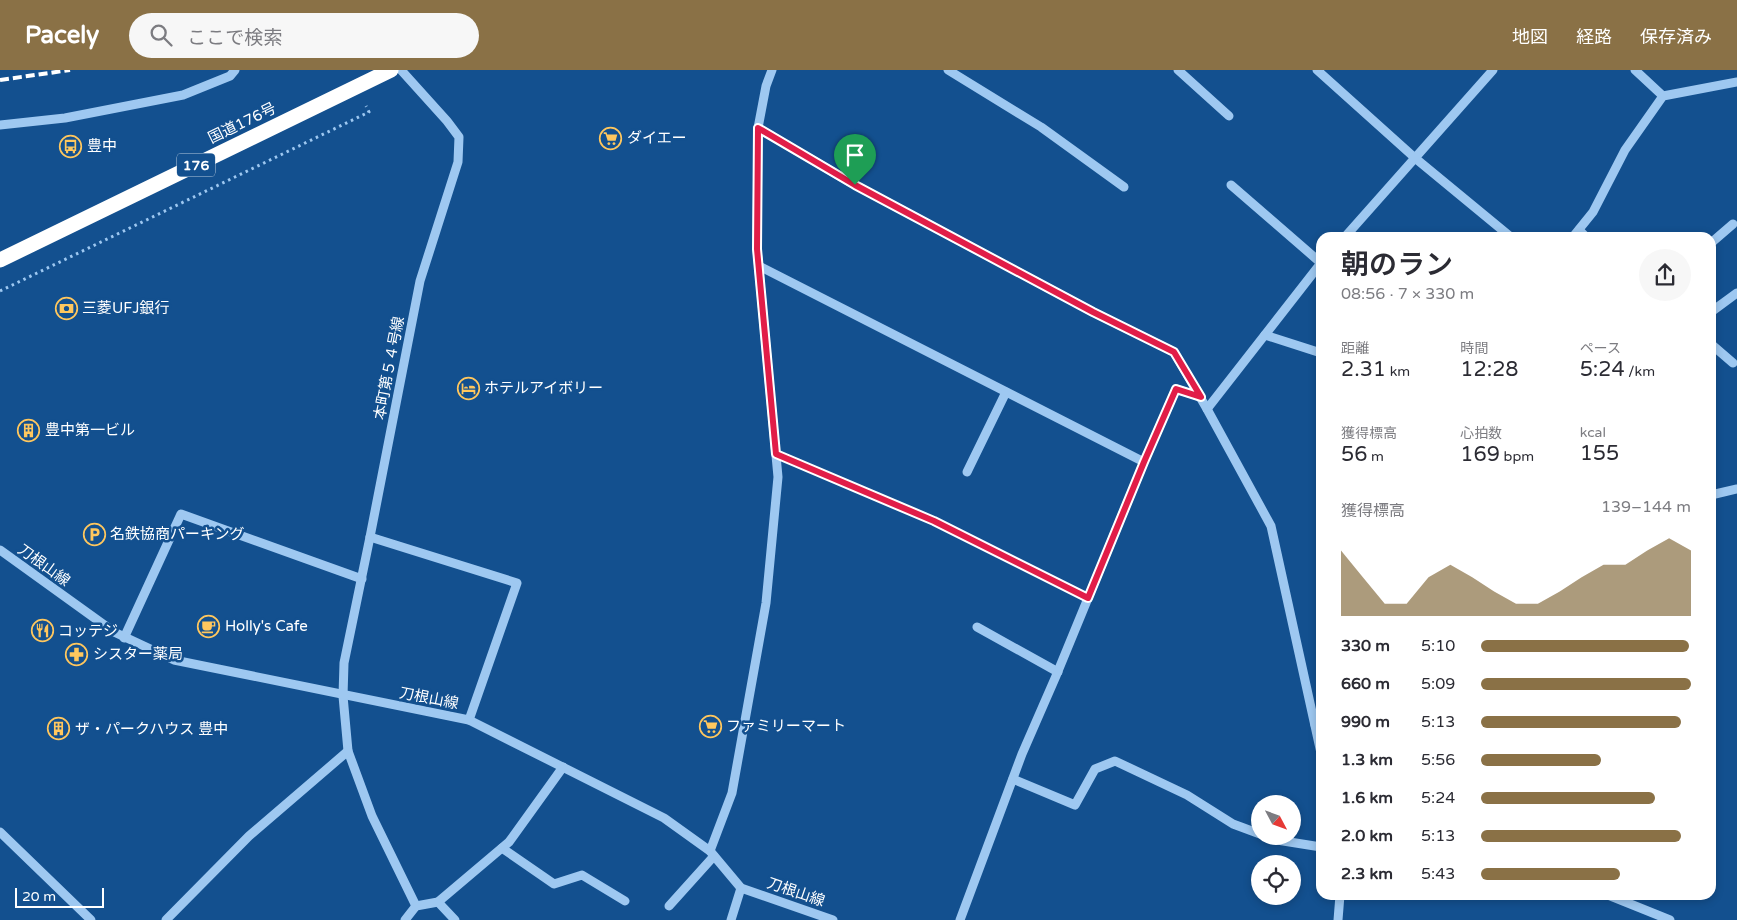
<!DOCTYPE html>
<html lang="ja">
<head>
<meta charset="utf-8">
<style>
	:root { --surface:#fff; --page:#f7f7f7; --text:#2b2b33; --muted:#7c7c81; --accent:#8a7146 }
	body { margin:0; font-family:"Varela Round","Noto Sans JP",sans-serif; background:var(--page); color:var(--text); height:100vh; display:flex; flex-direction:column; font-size:19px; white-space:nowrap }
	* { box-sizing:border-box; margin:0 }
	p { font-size:16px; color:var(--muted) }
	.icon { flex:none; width:28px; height:28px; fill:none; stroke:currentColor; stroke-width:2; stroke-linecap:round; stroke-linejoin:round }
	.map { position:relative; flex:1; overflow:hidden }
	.sheet { position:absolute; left:1316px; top:162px; width:400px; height:668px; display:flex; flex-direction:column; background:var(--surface); border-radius:15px; box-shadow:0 2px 8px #0003 }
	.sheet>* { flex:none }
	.needle { width:32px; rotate:131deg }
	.controls { position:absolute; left:1251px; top:725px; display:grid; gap:10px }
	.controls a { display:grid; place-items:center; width:50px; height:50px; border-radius:50%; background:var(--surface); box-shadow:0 2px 8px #0003; font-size:25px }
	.scale { position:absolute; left:15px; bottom:12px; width:89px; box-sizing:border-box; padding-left:5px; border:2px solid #fff; border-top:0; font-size:14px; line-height:18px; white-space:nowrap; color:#fff; -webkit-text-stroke:4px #13508f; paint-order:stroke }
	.pin { position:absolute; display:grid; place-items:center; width:42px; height:42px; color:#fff; margin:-51px -21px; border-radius:50% 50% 50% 0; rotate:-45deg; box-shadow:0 0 5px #0007 }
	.pin .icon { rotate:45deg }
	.round { display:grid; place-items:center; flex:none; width:52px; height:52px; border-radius:26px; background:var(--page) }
	.summary { display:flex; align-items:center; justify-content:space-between; height:85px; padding:0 25px }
	h1 { font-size:28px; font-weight:600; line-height:38px }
	.metrics { display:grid; grid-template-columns:repeat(3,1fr); gap:8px; height:85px; padding:5px 25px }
	.metrics div { display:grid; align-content:center }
	.metrics b { font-size:21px; font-weight:600 }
	.metrics small { font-size:14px; font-weight:400 }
	.metrics p { font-size:14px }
	.chart { height:140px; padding:10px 25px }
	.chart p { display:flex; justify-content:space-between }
	.chart svg { width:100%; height:90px; margin-top:5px; fill:var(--accent); opacity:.7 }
	ul { padding:0 25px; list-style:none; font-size:16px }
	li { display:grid; grid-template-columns:80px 60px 1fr; align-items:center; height:38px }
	li i { height:12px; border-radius:6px; background:var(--accent) }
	header { display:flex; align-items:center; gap:30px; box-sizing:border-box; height:70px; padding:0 25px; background:var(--accent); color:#fff }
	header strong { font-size:24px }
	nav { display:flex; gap:28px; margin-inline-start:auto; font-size:18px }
	.search { width:350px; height:45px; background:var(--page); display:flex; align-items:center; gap:12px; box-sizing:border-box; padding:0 18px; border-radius:28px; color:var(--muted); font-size:19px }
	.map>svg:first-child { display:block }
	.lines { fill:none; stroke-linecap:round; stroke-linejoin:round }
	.path { stroke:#9ec8f1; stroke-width:3; stroke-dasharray:2.5 4; stroke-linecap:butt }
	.minor { stroke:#9ec8f1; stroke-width:9 }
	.highway { stroke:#fff; stroke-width:15 }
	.rail { stroke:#fff; stroke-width:4; stroke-dasharray:9 4; stroke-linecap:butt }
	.route-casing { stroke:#fff; stroke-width:10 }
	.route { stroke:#e11d48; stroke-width:6 }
	.labels { text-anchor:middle; stroke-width:5; stroke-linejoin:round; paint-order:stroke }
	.shield { fill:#13508f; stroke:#b8cadd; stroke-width:1 }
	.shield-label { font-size:14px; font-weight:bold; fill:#fff }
	.street-label { font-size:15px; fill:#fff; stroke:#13508f }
	.poi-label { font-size:15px; fill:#fff; stroke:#13508f; text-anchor:start }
</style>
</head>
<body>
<header>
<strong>Pacely</strong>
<div class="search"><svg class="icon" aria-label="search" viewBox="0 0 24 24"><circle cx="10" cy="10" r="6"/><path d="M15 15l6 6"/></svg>ここで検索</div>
<nav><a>地図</a><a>経路</a><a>保存済み</a></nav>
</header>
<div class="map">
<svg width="1737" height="850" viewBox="0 0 1737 850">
	<rect width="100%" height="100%" fill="#13508f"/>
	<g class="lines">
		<g class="path">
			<polyline points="0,221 369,42 366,36"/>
			<polyline points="797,391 934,451 1070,519"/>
		</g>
		<g class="minor">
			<polyline points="401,0 447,51 459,67 458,92 420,211 370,467 344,593 343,626 348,681 372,746 416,836"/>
			<polyline points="948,0 1041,57 1124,117"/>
			<polyline points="1178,0 1229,46"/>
			<polyline points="1317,0 1415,88 1512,168"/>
			<polyline points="1635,0 1663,26"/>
			<polyline points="0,55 65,48 183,25 230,6 235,0"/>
			<polyline points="758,58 855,115 1093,242 1174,282 1207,339 1271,456 1321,683"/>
			<polyline points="1231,115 1321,193"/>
			<polyline points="1579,160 1587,168"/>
			<polyline points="1344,168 1493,0"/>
			<polyline points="1572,168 1593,142 1625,80 1663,26 1737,12"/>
			<polyline points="1711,173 1733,154"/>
			<polyline points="759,196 1144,392"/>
			<polyline points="1711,242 1737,223"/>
			<polyline points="1265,265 1321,283"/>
			<polyline points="1711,274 1733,293"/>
			<polyline points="1207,339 1321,193"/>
			<polyline points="967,402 1006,322"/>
			<polyline points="1711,425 1737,419"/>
			<polyline points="370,467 517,513 469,650"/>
			<polyline points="0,480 114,562 174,590 469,650 664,748 710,781 741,818 833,850"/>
			<polyline points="977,557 1058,602"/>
			<polyline points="124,568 181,444 362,509"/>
			<polyline points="1315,655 1321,639"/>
			<polyline points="1013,709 1075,735 1095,699 1115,691 1187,725 1233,754 1260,764"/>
			<polyline points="0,762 91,850"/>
			<polyline points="1267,766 1277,770 1321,777"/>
			<polyline points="502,778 554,814 582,805 625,831"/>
			<polyline points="710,781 732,723 766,533 778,407 757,179 758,58 766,16 772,0"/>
			<polyline points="1608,825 1670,850"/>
			<polyline points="438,832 455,850"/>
			<polyline points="669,836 714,786"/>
			<polyline points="166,850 249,766 348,681"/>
			<polyline points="405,850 416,836 438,832 509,772 563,697"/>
			<polyline points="731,850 741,818"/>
			<polyline points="960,850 1022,684 1056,606 1144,392 1176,319 1201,327"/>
			<polyline points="1338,850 1340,825"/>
		</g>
		<polyline class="highway" points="0,190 391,0"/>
		<polyline class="rail" points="0,10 70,0"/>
	</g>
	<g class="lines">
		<defs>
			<polygon id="route" points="758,58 855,115 1093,242 1174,282 1201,327 1176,319 1144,392 1088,528 934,451 776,384 757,179"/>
		</defs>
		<use href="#route" class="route-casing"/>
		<use href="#route" class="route"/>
	</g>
	<defs>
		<symbol id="supermarket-ring" viewBox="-11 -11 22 22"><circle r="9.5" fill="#13508f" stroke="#ffc75e" stroke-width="1.5"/><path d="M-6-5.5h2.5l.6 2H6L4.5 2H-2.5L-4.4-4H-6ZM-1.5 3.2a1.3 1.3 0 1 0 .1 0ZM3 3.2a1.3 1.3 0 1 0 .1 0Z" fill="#ffc75e"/></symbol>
		<symbol id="bus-ring" viewBox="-11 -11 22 22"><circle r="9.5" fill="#13508f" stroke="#ffc75e" stroke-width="1.5"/><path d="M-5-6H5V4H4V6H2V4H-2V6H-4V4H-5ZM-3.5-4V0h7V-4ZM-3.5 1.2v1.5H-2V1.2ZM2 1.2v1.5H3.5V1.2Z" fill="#ffc75e"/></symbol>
		<symbol id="bank-ring" viewBox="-11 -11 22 22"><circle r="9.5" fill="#13508f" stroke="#ffc75e" stroke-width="1.5"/><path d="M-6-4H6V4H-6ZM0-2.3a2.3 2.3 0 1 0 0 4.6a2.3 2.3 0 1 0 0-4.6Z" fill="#ffc75e"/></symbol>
		<symbol id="hotel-ring" viewBox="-11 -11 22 22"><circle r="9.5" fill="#13508f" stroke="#ffc75e" stroke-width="1.5"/><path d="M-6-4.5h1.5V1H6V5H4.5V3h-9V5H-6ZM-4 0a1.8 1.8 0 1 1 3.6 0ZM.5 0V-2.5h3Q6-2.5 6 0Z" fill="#ffc75e"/></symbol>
		<symbol id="building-ring" viewBox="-11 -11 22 22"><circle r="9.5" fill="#13508f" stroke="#ffc75e" stroke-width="1.5"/><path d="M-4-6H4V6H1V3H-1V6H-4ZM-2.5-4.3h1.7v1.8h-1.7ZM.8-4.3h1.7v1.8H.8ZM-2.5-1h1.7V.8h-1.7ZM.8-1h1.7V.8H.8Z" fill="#ffc75e"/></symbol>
		<symbol id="parking-ring" viewBox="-11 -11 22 22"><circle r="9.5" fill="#13508f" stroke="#ffc75e" stroke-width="1.5"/><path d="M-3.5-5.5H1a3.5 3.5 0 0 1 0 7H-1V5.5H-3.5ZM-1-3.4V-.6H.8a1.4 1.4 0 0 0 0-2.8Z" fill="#ffc75e"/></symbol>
		<symbol id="cafe-ring" viewBox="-11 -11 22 22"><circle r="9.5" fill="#13508f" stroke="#ffc75e" stroke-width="1.5"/><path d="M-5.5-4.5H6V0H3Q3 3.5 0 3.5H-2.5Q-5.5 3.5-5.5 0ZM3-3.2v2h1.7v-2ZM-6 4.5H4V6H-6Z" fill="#ffc75e"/></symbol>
		<symbol id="restaurant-ring" viewBox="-11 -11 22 22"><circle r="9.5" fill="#13508f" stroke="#ffc75e" stroke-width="1.5"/><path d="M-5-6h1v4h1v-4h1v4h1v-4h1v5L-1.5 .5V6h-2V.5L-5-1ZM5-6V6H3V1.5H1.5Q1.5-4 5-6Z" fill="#ffc75e"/></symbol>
		<symbol id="pharmacy-ring" viewBox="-11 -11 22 22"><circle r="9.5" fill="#13508f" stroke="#ffc75e" stroke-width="1.5"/><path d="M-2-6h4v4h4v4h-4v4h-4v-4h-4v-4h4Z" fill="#ffc75e"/></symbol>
	</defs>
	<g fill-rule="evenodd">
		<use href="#supermarket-ring" x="598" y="56" width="25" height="25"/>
		<use href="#bus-ring" x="58" y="64" width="25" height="25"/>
		<use href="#bank-ring" x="54" y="226" width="25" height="25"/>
		<use href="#hotel-ring" x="456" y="306" width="25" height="25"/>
		<use href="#building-ring" x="16" y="348" width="25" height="25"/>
		<use href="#parking-ring" x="82" y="452" width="25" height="25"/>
		<use href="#cafe-ring" x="196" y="544" width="25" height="25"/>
		<use href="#restaurant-ring" x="30" y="548" width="25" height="25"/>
		<use href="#pharmacy-ring" x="64" y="572" width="25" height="25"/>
		<use href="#supermarket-ring" x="698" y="644" width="25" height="25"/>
		<use href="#building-ring" x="46" y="646" width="25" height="25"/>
	</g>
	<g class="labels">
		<rect class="shield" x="177" y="83.5" width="38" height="23" rx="4"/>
		<g class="shield-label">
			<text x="196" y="100">176</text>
		</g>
		<g class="street-label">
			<text transform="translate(242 53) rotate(-26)" y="5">国道176号</text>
			<text transform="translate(389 298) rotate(-79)" y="5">本町第５４号線</text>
			<text transform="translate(44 495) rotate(36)" y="5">刀根山線</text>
			<text transform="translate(429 628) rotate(11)" y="5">刀根山線</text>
			<text transform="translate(796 822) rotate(19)" y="5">刀根山線</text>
		</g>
		<g class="poi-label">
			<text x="627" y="73">ダイエー</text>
			<text x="87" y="81">豊中</text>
			<text x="82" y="243">三菱UFJ銀行</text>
			<text x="484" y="323">ホテルアイボリー</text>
			<text x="45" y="365">豊中第一ビル</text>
			<text x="110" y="469">名鉄協商パーキング</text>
			<text x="225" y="561">Holly's Cafe</text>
			<text x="58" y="566">コッテジ</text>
			<text x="93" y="589">シスター薬局</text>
			<text x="726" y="661">ファミリーマート</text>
			<text x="75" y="664">ザ・パークハウス 豊中</text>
		</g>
	</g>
</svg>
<div class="controls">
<a><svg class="needle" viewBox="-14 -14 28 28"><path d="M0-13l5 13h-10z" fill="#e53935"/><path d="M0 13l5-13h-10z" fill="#7c7c81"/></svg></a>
<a><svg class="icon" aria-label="locate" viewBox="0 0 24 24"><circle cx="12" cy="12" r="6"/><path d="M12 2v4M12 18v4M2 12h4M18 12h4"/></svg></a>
</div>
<div class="scale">20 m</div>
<div class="pin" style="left:855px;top:115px;background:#1e9e55"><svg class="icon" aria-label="arrive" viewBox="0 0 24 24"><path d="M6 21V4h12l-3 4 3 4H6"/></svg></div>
<section class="sheet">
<div class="summary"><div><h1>朝のラン</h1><p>08:56 · 7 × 330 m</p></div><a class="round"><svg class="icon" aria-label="share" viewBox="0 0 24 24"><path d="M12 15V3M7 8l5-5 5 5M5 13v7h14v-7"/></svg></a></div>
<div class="metrics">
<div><p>距離</p><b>2.31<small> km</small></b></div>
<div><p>時間</p><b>12:28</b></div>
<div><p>ペース</p><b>5:24<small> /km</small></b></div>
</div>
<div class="metrics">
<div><p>獲得標高</p><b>56<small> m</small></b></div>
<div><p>心拍数</p><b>169<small> bpm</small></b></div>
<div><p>kcal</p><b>155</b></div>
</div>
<div class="chart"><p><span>獲得標高</span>139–144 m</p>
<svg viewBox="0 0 160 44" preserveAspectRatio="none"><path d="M0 44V12L10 25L20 38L30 38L40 25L50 19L60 25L70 32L80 38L90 38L100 32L110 25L120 19L130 19L140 12L150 6L160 12V44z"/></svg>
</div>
<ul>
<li><b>330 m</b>5:10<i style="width:99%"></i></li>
<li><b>660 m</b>5:09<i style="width:100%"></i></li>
<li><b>990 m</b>5:13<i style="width:95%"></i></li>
<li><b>1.3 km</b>5:56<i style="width:57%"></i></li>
<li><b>1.6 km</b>5:24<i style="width:83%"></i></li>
<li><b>2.0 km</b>5:13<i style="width:95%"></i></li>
<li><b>2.3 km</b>5:43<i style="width:66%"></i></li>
</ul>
</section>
</div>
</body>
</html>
